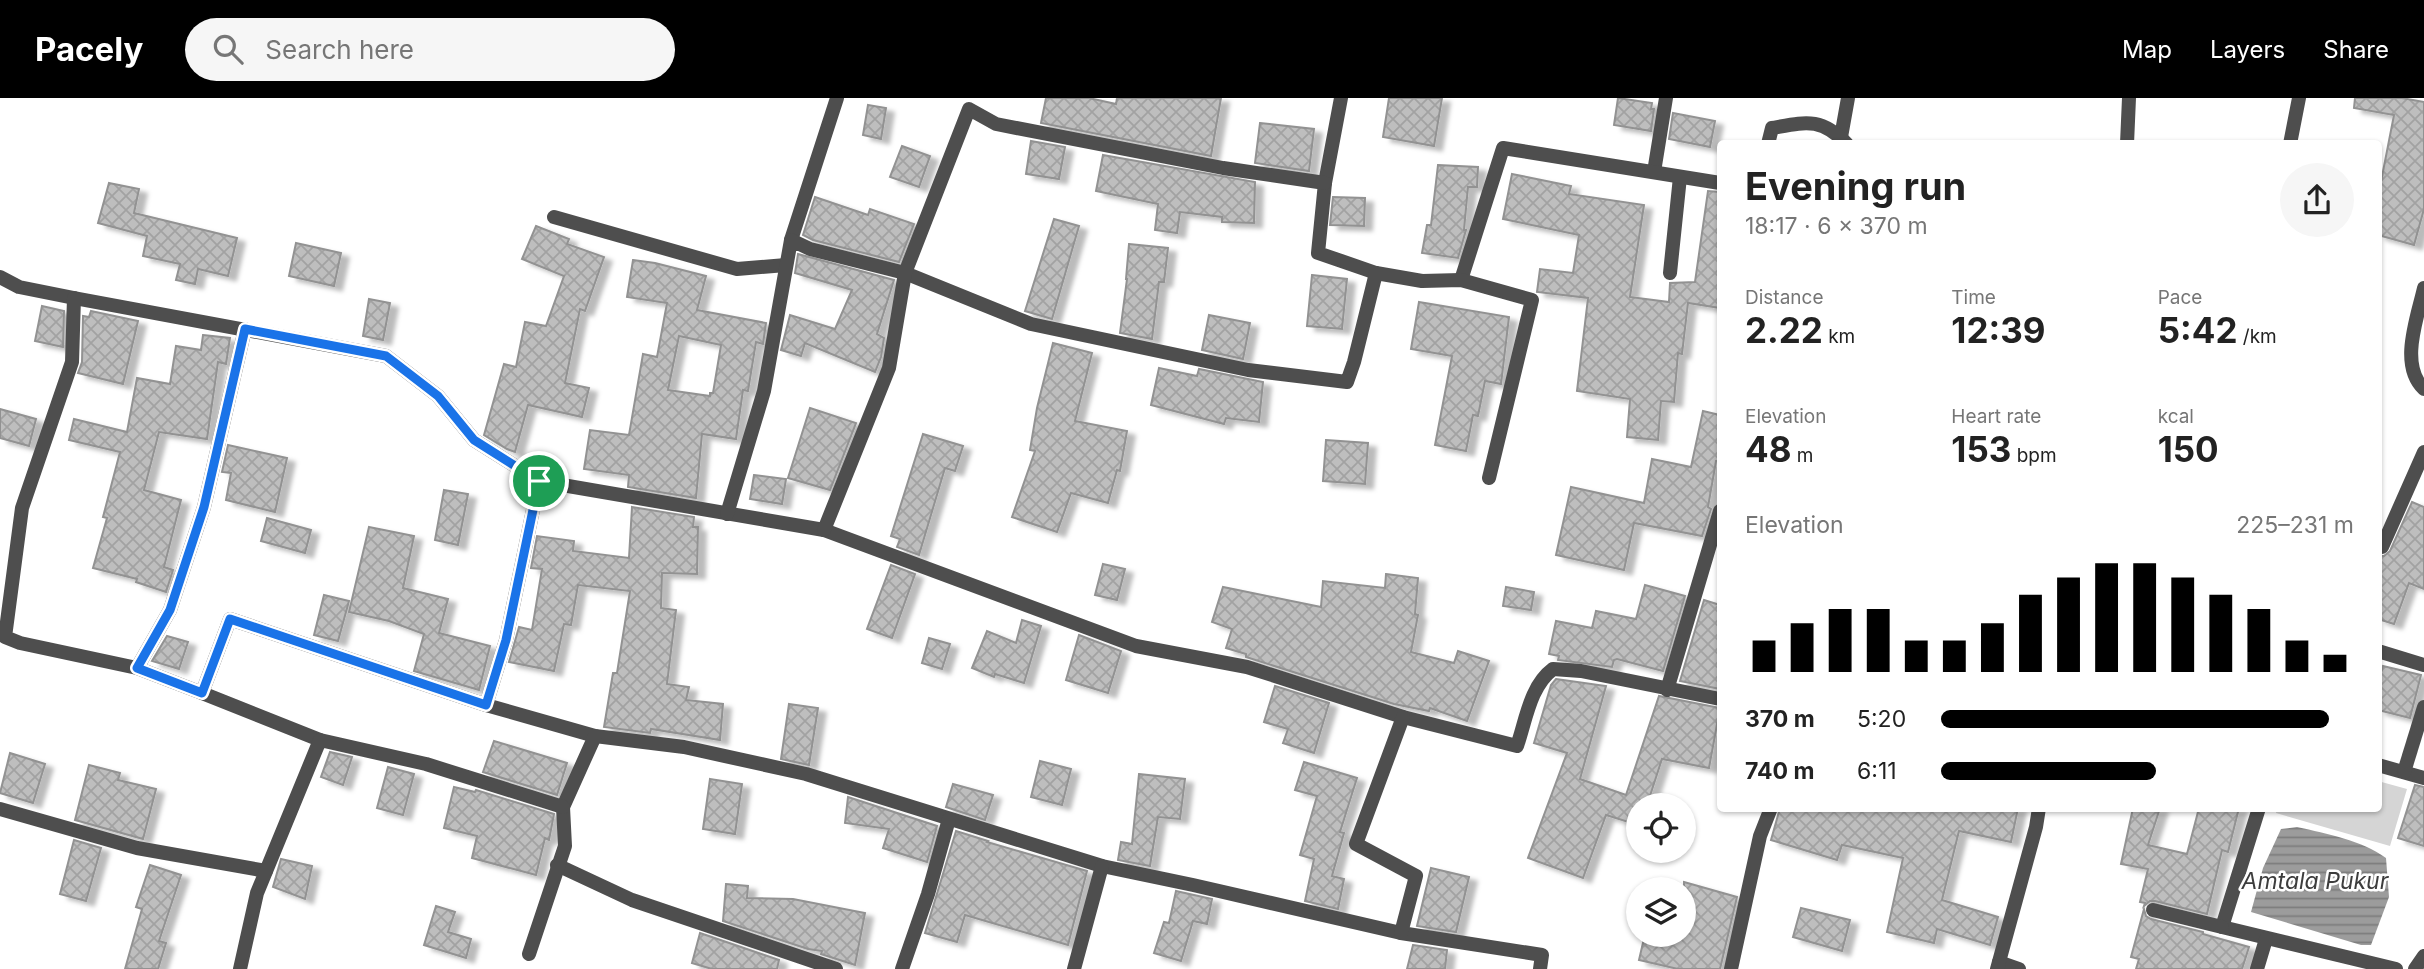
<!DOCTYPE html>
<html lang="en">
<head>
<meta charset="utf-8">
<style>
	:root { --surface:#fff; --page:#f6f6f6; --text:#222; --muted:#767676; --accent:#000 }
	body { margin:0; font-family:Inter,sans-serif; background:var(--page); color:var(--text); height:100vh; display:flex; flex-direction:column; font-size:26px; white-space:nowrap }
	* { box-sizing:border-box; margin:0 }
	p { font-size:23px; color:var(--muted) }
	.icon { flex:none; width:38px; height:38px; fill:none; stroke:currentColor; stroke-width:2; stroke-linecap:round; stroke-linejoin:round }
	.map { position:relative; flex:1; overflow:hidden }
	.drawer { position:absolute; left:1717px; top:42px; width:665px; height:672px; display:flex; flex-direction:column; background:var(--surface); border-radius:7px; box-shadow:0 2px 5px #0004 }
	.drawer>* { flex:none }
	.controls { position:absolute; left:1626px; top:695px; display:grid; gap:14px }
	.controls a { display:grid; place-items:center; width:70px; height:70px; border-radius:50%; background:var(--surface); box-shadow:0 2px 5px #0004; font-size:35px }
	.pin { position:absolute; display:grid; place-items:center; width:60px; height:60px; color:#fff; margin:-30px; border:4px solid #fff; border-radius:50%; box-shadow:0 2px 7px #0007 }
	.round { display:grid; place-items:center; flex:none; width:74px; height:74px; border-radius:37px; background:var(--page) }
	.overview { display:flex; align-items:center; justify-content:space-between; height:119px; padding:0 28px }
	h1 { font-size:38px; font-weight:700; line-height:52px }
	.figures { display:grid; grid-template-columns:repeat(3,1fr); gap:10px; height:119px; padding:7px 28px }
	.figures div { display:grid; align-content:center }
	.figures b { font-size:35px; font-weight:700 }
	.figures small { font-size:19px; font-weight:400 }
	.figures p { font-size:19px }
	.chart { height:196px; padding:14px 28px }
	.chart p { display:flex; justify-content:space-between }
	.chart svg { width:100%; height:126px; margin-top:7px; stroke:var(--accent); stroke-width:6 }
	ul { padding:0 28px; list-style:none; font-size:23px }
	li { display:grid; grid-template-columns:112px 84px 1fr; align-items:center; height:52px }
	li i { height:18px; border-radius:9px; background:var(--accent) }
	header { display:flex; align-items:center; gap:42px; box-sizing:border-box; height:98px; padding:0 35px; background:var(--accent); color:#fff }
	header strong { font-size:33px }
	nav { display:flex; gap:38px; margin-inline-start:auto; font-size:24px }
	.search { width:490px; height:63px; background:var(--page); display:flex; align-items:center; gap:18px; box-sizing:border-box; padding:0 24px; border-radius:38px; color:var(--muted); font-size:26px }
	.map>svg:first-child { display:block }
	.green { fill:#d5d5d5 }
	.water { fill:url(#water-rules) }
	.building { fill:url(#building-cross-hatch); stroke:#929292; stroke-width:2; fill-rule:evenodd; filter:url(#shadow) }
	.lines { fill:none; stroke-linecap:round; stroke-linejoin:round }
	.street { stroke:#4e4e4e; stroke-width:14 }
	.route-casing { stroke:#fff; stroke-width:14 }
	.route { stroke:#1a73e8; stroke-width:9 }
	.labels { text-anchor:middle; stroke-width:5; stroke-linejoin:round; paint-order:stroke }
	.water-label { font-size:23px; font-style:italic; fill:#3d3d3d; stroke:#fff }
</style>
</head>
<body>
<header>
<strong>Pacely</strong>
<div class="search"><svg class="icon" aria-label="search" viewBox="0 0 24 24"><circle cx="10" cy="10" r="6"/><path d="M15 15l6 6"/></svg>Search here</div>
<nav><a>Map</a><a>Layers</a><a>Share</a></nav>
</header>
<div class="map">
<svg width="2424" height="871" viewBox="0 0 2424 871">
	<defs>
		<pattern id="water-rules" width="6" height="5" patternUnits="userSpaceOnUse" patternTransform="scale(1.75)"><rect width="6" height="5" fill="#9c9c9c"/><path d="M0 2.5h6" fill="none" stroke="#7d7d7d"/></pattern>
		<pattern id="building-cross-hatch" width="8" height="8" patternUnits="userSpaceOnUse" patternTransform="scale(1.75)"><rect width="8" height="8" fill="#bebebe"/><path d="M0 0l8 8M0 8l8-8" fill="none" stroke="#a2a2a2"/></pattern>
		<filter id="shadow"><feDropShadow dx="8" dy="4.5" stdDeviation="2" flood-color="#0004"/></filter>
	</defs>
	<rect width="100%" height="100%" fill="#fff"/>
	<polygon class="green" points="2378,683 2407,691 2390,748 2276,715 2277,710 2378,710"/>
	<path class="water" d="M2297,729C2328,736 2361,742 2386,760L2389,799L2371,847H2361L2251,814L2263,770L2281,731Z"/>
	<g class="building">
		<polygon points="1046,0 1089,0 1116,6 1117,0 1221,0 1211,58 1041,25"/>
		<polygon points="1389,0 1442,0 1434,48 1383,39"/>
		<polygon points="1618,0 1652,5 1651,11 1654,11 1651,33 1614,27"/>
		<polygon points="2355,0 2402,0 2424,4 2424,111 2414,147 2378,137 2378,99 2394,17 2354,10"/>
		<polygon points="868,7 886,10 881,41 863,37"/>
		<polygon points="1673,15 1715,23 1710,49 1669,41"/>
		<polygon points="1260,25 1314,31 1309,73 1255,65"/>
		<polygon points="1031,43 1065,49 1059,81 1026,76"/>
		<polygon points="902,48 930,58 919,89 890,79"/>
		<polygon points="1103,57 1255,84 1254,125 1222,124 1222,119 1180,114 1177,135 1155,132 1158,106 1096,93"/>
		<polygon points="1438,67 1478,69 1477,89 1468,89 1464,132 1466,132 1458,160 1422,155 1427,127 1431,127"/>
		<polygon points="1512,76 1571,88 1569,96 1644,107 1630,199 1669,204 1670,185 1695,184 1708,93 1720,94 1720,210 1688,205 1682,256 1678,255 1674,304 1661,303 1658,342 1627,339 1630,301 1577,293 1588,200 1537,194 1540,171 1573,175 1579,137 1503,121"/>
		<polygon points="109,85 139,91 134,115 237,140 228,178 198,171 195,186 176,182 180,166 143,158 147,138 98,125"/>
		<polygon points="815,99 868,117 870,111 914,126 899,164 813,142 803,137"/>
		<polygon points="1333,99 1365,100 1364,128 1330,127"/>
		<polygon points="1054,121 1079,128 1052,221 1025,213"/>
		<polygon points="536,128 569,141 567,146 604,159 585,213 580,211 565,285 589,290 582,319 528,307 515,354 507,351 484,337 504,266 516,269 525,224 546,228 564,178 522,161"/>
		<polygon points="296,145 341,155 334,188 289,178"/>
		<polygon points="1129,146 1168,150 1164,184 1159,184 1152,241 1120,235 1127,181 1126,181"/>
		<polygon points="798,156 894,182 877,236 884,240 881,259 875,274 805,245 801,258 781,252 790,217 835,231 852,192 795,175"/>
		<path d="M633,162L655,165L706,178L697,212L766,225L763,246L756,244L748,293L743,292L736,341L702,336L696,400L628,389L629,377L584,371L590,332L629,337L643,256L657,259L667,205L627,199ZM679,238L721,247L713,295H710V298L668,292Z"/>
		<polygon points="1312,177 1347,181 1342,231 1307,228"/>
		<polygon points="369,201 390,205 383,242 363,238"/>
		<polygon points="1419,204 1509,219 1501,286 1485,283 1478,318 1473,317 1466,353 1435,347 1452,258 1411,251"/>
		<polygon points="42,208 64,213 63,249 35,243"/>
		<polygon points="91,213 138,223 123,286 78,275 82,264 83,218 89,219"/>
		<polygon points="1209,217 1250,225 1243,261 1202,252"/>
		<polygon points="203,237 230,240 226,266 218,264 207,341 159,334 144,392 181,402 164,469 173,472 166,494 136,484 137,481 93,470 107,420 103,419 120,354 69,342 74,321 127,334 137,280 170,286 176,248 201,252"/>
		<polygon points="1053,245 1092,255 1075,323 1127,333 1120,373 1117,372 1108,405 1071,395 1057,434 1012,419 1035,353 1030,352 1037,310"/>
		<polygon points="1159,270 1197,278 1199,271 1263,284 1259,324 1226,320 1224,326 1151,307"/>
		<polygon points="810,310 856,325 830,392 788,380"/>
		<polygon points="0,311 36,321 29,348 0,340"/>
		<polygon points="1703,313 1720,317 1720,363 1716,363 1708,409 1711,411 1702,438 1634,425 1624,472 1556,457 1571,389 1644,405 1652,361 1691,369"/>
		<polygon points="923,336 963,348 955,373 945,370 919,457 897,449 900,441 891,438"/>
		<polygon points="1326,342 1368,345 1365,386 1323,383"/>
		<polygon points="228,347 287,360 275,414 226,402 231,375 222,374"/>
		<polygon points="754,377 786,381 782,406 750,401"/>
		<polygon points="444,392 468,396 458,447 435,442"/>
		<polygon points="2412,404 2424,409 2424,491 2409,485 2394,526 2378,521 2378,458 2384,458 2390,453"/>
		<polygon points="632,409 694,419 693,429 698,429 697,476 662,475 661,510 676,512 667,586 689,589 686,602 723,606 720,642 651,631 650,635 604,629 613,575 617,575 630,493 578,487 571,527 564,526 554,573 509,564 519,529 532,532 542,471 531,470 537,438 574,443 573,453 629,460"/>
		<polygon points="267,420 311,432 305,455 261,443"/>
		<polygon points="369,429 414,438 403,490 448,501 439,535 490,548 479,592 414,573 424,536 389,523 349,514"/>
		<polygon points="1103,466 1125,471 1117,502 1095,497"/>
		<polygon points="891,467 915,476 892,540 867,531"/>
		<polygon points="1386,476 1418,480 1415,516 1418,517 1411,554 1454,565 1458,553 1489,563 1467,623 1430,610 1429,613 1394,606 1246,559 1246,556 1226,550 1232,531 1212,524 1223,489 1321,509 1323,483 1385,490"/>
		<polygon points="1645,487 1685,498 1663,573 1617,561 1614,562 1612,569 1558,562 1559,558 1549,556 1556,523 1592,530 1596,513 1636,521"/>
		<polygon points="1506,489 1534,494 1531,512 1503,508"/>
		<polygon points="324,497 349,503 338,543 314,537"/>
		<polygon points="1704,502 1720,507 1720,591 1680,583"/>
		<polygon points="1022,522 1041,528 1024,585 995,576 994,579 972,570 987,533 1016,545"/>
		<polygon points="1079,537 1121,553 1108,595 1066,582"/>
		<polygon points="167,538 188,544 179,571 152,563"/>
		<polygon points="929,540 950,546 942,571 922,565"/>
		<polygon points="2383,568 2421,577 2410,620 2378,612 2378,584"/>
		<polygon points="1556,581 1606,588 1580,681 1626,697 1659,598 1720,610 1709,670 1662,661 1647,707 1638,707 1638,727 1606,717 1583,780 1528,760 1567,655 1534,645 1551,587"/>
		<polygon points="1275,588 1329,605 1314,655 1283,645 1288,631 1264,624"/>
		<polygon points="789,606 818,610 809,667 781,661"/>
		<polygon points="494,643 567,665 557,697 483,674"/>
		<polygon points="330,654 352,659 343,687 321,679"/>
		<polygon points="10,655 45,666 33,705 0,695"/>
		<polygon points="1040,663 1071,671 1062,707 1031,699"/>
		<polygon points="1304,664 1357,680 1340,734 1344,735 1332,778 1344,781 1338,811 1305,803 1314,761 1300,757 1317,698 1295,692"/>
		<polygon points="89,667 120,675 118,682 156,691 143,741 75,722"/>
		<polygon points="388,669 414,676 403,717 377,710"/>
		<polygon points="1139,676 1185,681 1180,721 1158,719 1150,768 1118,762 1121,744 1132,746"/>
		<polygon points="710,681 742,686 735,736 703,731"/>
		<polygon points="953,686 993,697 985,722 946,709"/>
		<polygon points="2415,687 2424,689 2424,748 2398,740"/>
		<polygon points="454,689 475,694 476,692 554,716 549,742 545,740 536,777 472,760 477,738 444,730"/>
		<polygon points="848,699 937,728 927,764 883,750 889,731 845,725"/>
		<polygon points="1780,710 2018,710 2011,744 1959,733 1942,802 1998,819 1990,847 1937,831 1934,845 1887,834 1903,760 1842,747 1837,762 1771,742"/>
		<polygon points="2133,710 2160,710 2148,747 2187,756 2199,710 2239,710 2228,754 2222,752 2207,816 2155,803 2150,803 2144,808 2145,805 2140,804 2148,771 2121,766"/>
		<polygon points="956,733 988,743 987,744 1087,773 1068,847 965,817 957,844 925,835"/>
		<polygon points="74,742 101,750 86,803 60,796"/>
		<polygon points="281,761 312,768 305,801 273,789"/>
		<polygon points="150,767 181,777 159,843 166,845 158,871 125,871 142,811 136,809"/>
		<polygon points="1431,770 1469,779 1456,834 1417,828"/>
		<polygon points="1684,784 1737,799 1720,871 1678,871 1639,862 1645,836 1684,836"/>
		<polygon points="726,786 748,788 747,800 793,801 865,815 855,867 821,856 822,853 808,851 723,823"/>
		<polygon points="1176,793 1212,801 1207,826 1193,823 1181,863 1154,855 1164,824 1169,825"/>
		<polygon points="436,808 455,814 448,834 471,841 466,860 424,847"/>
		<polygon points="1801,810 1850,822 1842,853 1793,839"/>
		<polygon points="2144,811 2146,818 2151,821 2203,834 2203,836 2249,849 2242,871 2136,871 2139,861 2131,859"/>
		<polygon points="700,835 779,862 777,871 712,871 692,865"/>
		<polygon points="1413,847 1447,852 1445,871 1407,871"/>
	</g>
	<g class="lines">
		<g class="street">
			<polyline points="1341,0 1325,85 1318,155 1376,175"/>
			<polyline points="1841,39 1848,0"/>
			<path d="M1768,46L1772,30C1806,24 1821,19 1847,46"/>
			<polyline points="2127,46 2129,0"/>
			<polyline points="2290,46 2299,0"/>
			<polyline points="1654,74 1666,0"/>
			<polyline points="554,119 737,171 786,167"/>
			<polyline points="791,142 837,0"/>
			<polyline points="1670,175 1680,79"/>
			<path d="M0,179L19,189L74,200L386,258L438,298L474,342L539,383L824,432L1136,548L1247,569L1403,619L1517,648C1526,622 1530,588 1553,571L1581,573L1720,601"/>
			<polyline points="1461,182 1503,50 1720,85"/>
			<path d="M2424,190C2417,221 2399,267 2424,291"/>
			<polyline points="74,200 72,264 22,410 5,539 20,545 137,570 202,595 230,521 486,607"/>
			<polyline points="539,383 506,542 486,607 595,638 684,649 806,676 1102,768 1193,787 1401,835 1542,857 1540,871"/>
			<polyline points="727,416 764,293 791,142 810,151 905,175 1031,226 1248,272 1347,284 1354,264 1376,175 1422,183 1461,182 1532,202 1489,380"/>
			<polyline points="824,432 889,270 905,175 969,11 996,26 1223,70 1325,85"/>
			<polyline points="2382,449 2424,354"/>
			<polyline points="2378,553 2424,567"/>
			<polyline points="137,570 170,512 204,409 245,231"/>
			<polyline points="1667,592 1720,413"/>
			<polyline points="202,595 320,642"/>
			<polyline points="2378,667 2424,680"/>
			<polyline points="2404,674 2424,609"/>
			<polyline points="2259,710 2222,829 2396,871"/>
			<polyline points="0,711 137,750 266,773"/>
			<polyline points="557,767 632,802 836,871"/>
			<polyline points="2153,812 2222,829"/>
			<polyline points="1401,835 1416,778 1356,746 1403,619"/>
			<polyline points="529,856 565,748 563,709 595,638"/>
			<polyline points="1999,864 2019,871"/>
			<polyline points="240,871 257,795 320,642 426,666 563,709"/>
			<polyline points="902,871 928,796 949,721"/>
			<polyline points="1074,871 1102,768"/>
			<polyline points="1731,871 1760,738 1771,710"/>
			<polyline points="1997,871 2036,729 2039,710"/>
			<polyline points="2257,871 2266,841"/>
			<polyline points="2415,871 2424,858"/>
		</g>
	</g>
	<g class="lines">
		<defs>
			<polygon id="route" points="245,231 386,258 438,298 474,342 539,383 506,542 486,607 230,521 202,595 137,570 170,512 204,409"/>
		</defs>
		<use href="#route" class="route-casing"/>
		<use href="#route" class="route"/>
	</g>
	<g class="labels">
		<g class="water-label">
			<text x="2315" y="791">Amtala Pukur</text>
		</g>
	</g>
</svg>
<div class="controls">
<a><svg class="icon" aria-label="locate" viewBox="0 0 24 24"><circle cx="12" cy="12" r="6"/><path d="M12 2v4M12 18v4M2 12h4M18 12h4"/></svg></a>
<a><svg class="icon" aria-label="layers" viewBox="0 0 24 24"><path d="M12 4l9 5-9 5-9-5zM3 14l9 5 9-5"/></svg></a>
</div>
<div class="pin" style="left:539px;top:383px;background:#1e9e55"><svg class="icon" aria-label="arrive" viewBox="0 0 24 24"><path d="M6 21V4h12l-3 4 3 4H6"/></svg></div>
<section class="drawer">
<div class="overview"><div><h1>Evening run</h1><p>18:17 · 6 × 370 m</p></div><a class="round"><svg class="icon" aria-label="share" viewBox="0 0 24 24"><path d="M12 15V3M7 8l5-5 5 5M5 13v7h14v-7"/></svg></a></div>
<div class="figures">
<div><p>Distance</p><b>2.22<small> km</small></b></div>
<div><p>Time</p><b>12:39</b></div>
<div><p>Pace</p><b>5:42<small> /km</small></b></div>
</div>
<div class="figures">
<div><p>Elevation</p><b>48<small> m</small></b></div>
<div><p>Heart rate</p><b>153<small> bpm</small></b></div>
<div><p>kcal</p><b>150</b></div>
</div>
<div class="chart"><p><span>Elevation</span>225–231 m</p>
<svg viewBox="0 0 160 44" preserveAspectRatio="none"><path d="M5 44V33M15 44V27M25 44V22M35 44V22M45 44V33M55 44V33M65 44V27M75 44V17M85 44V11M95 44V6M105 44V6M115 44V11M125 44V17M135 44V22M145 44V33M155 44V38"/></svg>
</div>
<ul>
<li><b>370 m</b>5:20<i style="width:94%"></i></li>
<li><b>740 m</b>6:11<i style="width:52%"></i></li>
</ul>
</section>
</div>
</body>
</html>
